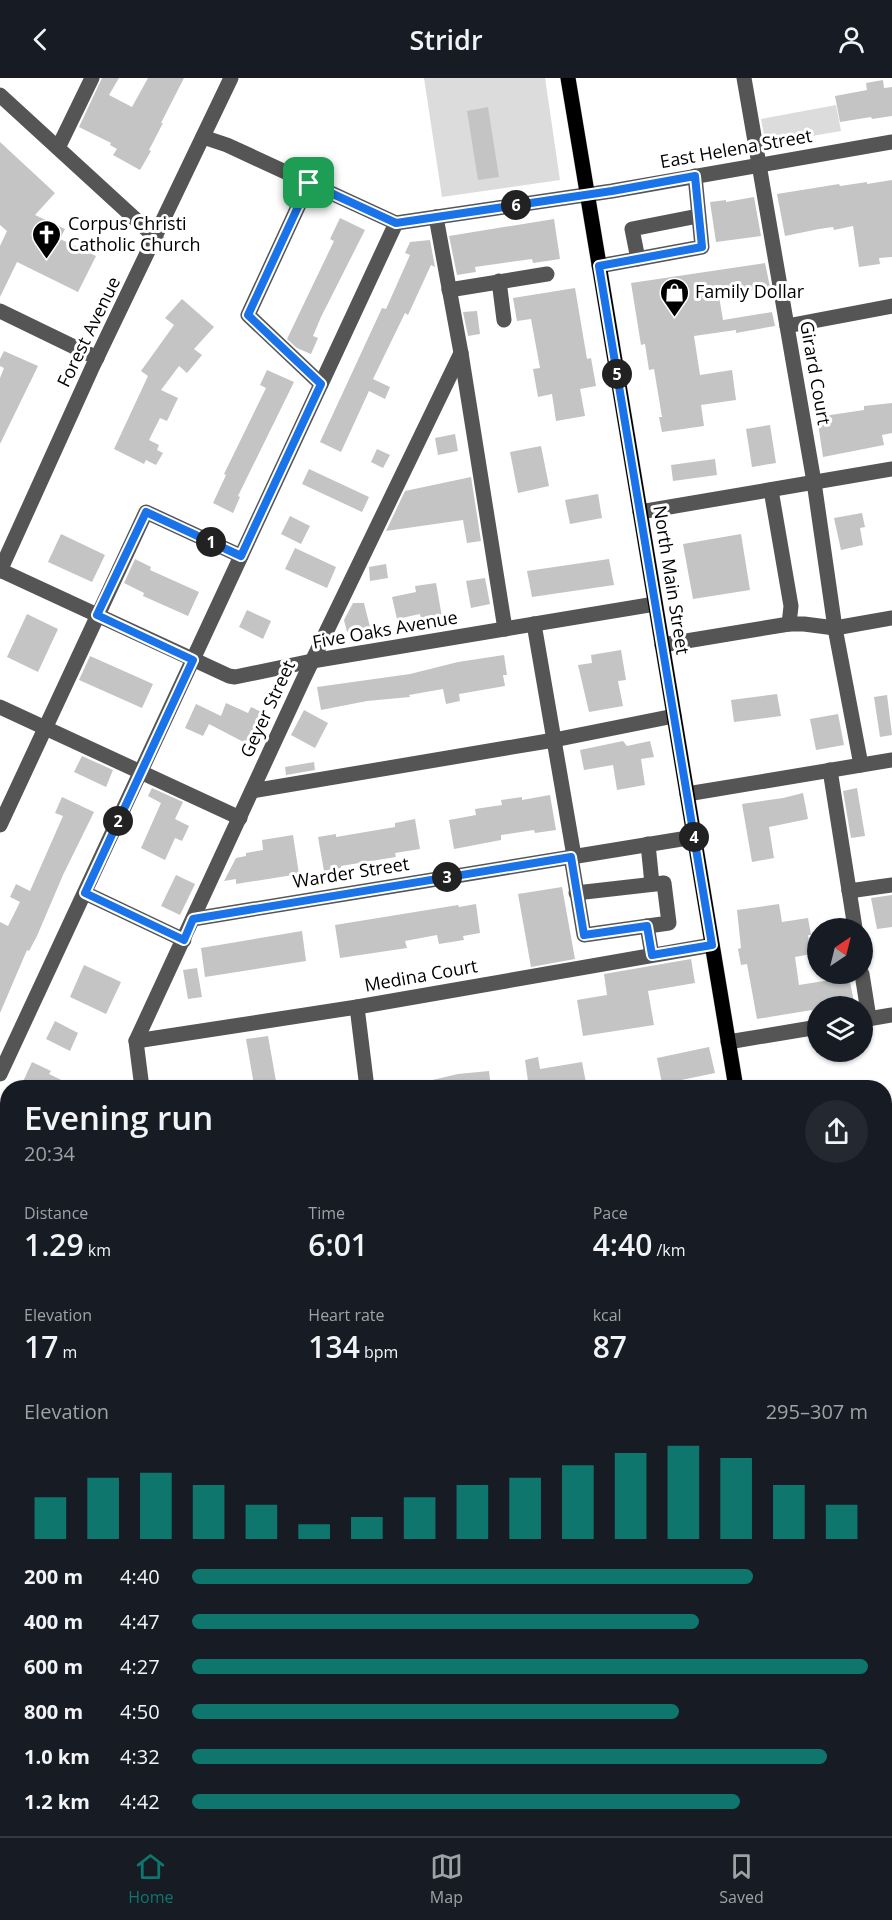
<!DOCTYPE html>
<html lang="en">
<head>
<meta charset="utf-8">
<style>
	:root { --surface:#171b24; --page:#242831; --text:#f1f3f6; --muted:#9ea1a6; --line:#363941; --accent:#0f766e }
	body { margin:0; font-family:"Open Sans",sans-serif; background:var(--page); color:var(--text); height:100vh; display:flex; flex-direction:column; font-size:22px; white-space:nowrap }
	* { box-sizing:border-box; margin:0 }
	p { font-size:20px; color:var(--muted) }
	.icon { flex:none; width:33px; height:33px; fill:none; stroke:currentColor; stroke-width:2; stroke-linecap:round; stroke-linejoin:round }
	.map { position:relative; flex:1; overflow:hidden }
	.drawer { position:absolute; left:0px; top:1002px; width:892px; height:756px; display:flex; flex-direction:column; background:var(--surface); border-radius:24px 24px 0 0; box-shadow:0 2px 4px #0004 }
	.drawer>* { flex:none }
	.needle { width:39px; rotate:35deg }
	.fabs { position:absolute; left:807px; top:840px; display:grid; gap:12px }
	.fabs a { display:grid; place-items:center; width:66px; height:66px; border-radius:50%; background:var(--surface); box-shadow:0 2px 4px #0004; font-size:30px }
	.pin { position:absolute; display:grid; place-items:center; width:51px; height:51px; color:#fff; margin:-26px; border-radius:12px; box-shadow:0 3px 9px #0006 }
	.km { position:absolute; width:30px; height:30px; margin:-15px; border-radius:50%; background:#222; color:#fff; font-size:16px; line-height:30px; text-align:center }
	.round { display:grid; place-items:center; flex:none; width:63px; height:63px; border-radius:32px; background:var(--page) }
	.head { display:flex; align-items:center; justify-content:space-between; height:102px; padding:0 24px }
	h1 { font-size:33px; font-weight:600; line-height:45px }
	.figures { display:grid; grid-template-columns:repeat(3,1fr); gap:9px; height:102px; padding:6px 24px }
	.figures div { display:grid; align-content:center }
	.figures b { font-size:30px; font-weight:600 }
	.figures small { font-size:16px; font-weight:400 }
	.figures p { font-size:16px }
	.chart { height:168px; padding:12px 24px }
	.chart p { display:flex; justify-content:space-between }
	.chart svg { width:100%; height:108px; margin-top:6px; stroke:var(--accent); stroke-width:6 }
	ul { padding:0 24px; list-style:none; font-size:20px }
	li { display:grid; grid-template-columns:96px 72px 1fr; align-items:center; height:45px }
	li i { height:15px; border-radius:8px; background:var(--accent) }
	header { display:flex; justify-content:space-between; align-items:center; height:78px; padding:0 24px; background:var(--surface); font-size:27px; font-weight:600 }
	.menu { display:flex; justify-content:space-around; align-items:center; height:84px; border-top:2px solid var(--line); background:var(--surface); font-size:16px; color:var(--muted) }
	.menu a { display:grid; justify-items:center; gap:3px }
	.menu .on { color:var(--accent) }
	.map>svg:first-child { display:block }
	.green { fill:#dcdcdc }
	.building { fill:#c4c4c4 }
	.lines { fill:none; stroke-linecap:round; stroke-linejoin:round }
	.major-casing { stroke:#dbdbdb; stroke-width:16 }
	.highway-casing { stroke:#dbdbdb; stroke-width:20 }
	.minor { stroke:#555; stroke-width:15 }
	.major { stroke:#000; stroke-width:15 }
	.highway { stroke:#000; stroke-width:18 }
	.route-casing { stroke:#fff; stroke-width:12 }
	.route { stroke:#1a73e8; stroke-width:8 }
	.labels { text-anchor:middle; stroke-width:6; stroke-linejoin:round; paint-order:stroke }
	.street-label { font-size:18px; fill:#000; stroke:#fff }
	.poi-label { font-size:18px; fill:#000; stroke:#fff; text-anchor:start }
</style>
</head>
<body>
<header><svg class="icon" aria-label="back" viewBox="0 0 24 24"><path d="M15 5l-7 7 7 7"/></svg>Stridr<svg class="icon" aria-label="person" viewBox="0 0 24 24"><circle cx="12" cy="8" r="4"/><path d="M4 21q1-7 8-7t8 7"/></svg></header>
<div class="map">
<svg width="892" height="1758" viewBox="0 0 892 1758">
	<rect width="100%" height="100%" fill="#fff"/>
	<g class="green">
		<polygon points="424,0 545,0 560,102 442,119"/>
		<polygon points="836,27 841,53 766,66 761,41"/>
	</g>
	<g class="building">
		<polygon points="102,0 119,0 109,17 132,29 148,0 184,0 161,45 163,45 149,72 151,73 140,92 113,77 117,71 110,67 111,65 79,49"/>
		<polygon points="883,2 884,10 892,9 892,38 872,41 871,39 840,44 835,18 867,12 866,5"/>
		<polygon points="488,29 499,99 478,102 467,33"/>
		<polygon points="0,64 55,115 35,137 65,151 60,161 96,178 78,214 17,184 0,219 0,168 7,153 0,147"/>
		<polygon points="892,102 892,179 879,180 880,186 859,189 853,148 834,152 833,149 819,151 785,158 777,116 839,106 840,108 867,104 867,106"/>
		<polygon points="754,119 761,158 716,164 710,124 726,122 726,124"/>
		<polygon points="340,140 365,152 321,239 313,258 318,260 311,276 297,270 287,261 334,163 330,161"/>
		<polygon points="554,141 560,181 533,185 532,181 475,189 476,194 457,197 449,158"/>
		<polygon points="430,162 435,189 431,187 408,237 405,235 373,301 390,309 385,321 369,313 341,374 320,364 382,230 386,231 410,177 405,175 410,164"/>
		<polygon points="765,185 770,209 719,218 723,242 772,234 775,248 736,255 736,252 694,258 700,297 732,292 736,322 701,327 704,348 662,354 659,339 662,339 654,291 649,292 645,266 641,267 631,205"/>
		<polygon points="575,210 587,281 591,280 596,308 580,311 585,338 556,343 552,316 538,319 533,291 540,290 531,241 517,243 513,220"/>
		<polygon points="182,221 214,249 194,271 202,277 187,295 179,288 161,312 178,320 167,343 160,340 149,362 159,367 157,372 163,375 156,387 146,382 144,386 114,371 148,298 141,293 174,247 165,240"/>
		<polygon points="477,233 480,256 468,258 463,234"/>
		<polygon points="4,273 38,288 0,366 0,300 4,290 0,288 0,281"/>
		<polygon points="267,292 294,304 238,418 240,419 233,435 213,425 226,397 224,396 266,310 260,307"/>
		<polygon points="892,325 892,355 882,357 884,367 823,379 817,339 864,332 864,328"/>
		<polygon points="770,347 776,385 752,389 746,351"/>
		<polygon points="455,356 458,373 438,377 435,360"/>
		<polygon points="541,368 549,408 518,415 510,374"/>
		<polygon points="377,371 390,377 383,390 371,384"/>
		<polygon points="715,381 717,397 673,403 671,387"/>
		<polygon points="309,391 369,419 362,434 302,406"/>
		<polygon points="471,399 481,463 467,465 463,442 386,453 405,413"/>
		<polygon points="598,416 602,440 570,446 565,422"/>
		<polygon points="862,435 865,449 860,450 863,467 841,472 834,440"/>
		<polygon points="290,438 310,448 301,466 281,456"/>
		<polygon points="61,456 105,477 92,504 48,484"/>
		<polygon points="741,456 750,512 693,521 683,466"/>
		<polygon points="295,470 336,489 327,510 285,491"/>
		<polygon points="135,481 151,489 150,492 199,514 188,538 143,518 144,515 124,505"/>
		<polygon points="609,481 614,507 532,519 527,493"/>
		<polygon points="386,486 388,500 370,503 369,489"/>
		<polygon points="485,500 490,526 471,530 466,503"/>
		<polygon points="436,505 442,539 421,542 420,536 397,541 392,519 416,514 415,508"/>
		<polygon points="353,525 364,525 370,549 347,554 344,542"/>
		<polygon points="247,532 271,543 263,561 239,549"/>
		<polygon points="27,536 58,551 38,594 7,579"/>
		<polygon points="621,572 626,602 618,603 623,628 589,634 578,587 592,585 591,577"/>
		<polygon points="504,577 507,597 503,597 505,608 459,616 460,623 446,626 443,611 409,617 410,619 367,623 321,632 317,609 410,596 458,584"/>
		<polygon points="90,578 153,606 142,630 79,602"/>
		<polygon points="777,616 781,638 734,644 731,622"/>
		<polygon points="887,617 892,657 880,659 874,619"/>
		<polygon points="226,625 248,635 251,629 270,638 255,670 209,646 203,658 185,650 196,626 221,638"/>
		<polygon points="304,632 328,645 315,670 291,657"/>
		<polygon points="838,636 844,667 816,672 810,641"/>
		<polygon points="623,663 627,668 650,663 654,679 641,681 645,707 617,712 613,687 584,692 580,672"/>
		<polygon points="82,678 113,692 106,709 74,694"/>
		<polygon points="314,684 315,692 286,697 285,689"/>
		<polygon points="152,710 183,724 175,741 189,748 182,763 175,760 165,782 141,770 161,725 148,718"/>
		<polygon points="857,710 865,758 851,760 843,713"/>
		<polygon points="803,715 808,741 769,749 774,780 752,784 742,726 783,720"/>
		<polygon points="550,717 556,752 535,755 534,752 501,757 501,762 454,771 449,742 476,737 475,731 502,727 501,722 522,719 522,722"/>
		<polygon points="62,719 94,734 63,797 37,858 29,873 27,872 0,935 0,844 8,848 20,824 10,819 16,806 30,813 63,738 55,735"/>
		<polygon points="415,741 420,771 395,775 396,779 341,788 341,790 324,793 318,759 336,756 336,759 395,749 395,745"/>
		<polygon points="293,757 299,796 236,806 236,801 224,803 236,780 246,778 246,775 263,772 262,762"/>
		<polygon points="176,797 195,806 180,837 161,828"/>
		<polygon points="562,809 575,881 531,889 518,816"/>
		<polygon points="892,817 892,849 877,851 871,820"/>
		<polygon points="476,826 480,855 463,858 464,862 439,866 437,857 405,863 407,870 340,880 335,847 458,827 459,829"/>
		<polygon points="779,826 782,844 808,840 811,857 808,857 811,876 795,879 799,907 849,899 854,924 818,928 818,931 757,941 747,886 741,887 738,871 741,870 737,832"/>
		<polygon points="302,853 306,883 205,899 201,870"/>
		<polygon points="691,881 695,905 648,913 654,947 583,958 577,922 607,917 604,896"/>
		<polygon points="84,887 121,904 106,936 70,919"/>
		<polygon points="197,890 202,919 188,921 183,892"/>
		<polygon points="55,943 78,955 70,973 46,961"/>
		<polygon points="268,958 276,1003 254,1007 246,961"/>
		<polygon points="709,969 715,995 662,1006 657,980"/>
		<polygon points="538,979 540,991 582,984 587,1010 529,1010 525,982"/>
		<polygon points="32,984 51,993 49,996 78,1010 20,1010"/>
		<polygon points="489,993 491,1010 429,1010 428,1003 458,996"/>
	</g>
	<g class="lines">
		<defs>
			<g id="major">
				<polyline points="568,0 736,1010"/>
				<polyline points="0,1499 8,1499"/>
				<polyline points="0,1614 8,1610"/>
				<polyline points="0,1645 8,1641"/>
				<polyline points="767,1758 768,1750"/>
				<polyline points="813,1758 815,1750"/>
			</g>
			<g id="highway">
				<polyline points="885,1726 892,1728"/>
				<polyline points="624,1750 680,1758"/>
				<polyline points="64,1758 86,1750"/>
				<polyline points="279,1758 338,1750"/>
			</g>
		</defs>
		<use href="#major" class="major-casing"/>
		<use href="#highway" class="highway-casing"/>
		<g class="minor">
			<polyline points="744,0 814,404 835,550 861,687"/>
			<polyline points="0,17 156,160"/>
			<polyline points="203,59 227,67 396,145 612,113 892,64"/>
			<polyline points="58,70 92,0"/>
			<polyline points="309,105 248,237 321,306"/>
			<polyline points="436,139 461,275 505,551"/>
			<polyline points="638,181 632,151 698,138"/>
			<polyline points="599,188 702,169 695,98"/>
			<polyline points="499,203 504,242"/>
			<polyline points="449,212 547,196"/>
			<polyline points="0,233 97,280"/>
			<polyline points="787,248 892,228"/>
			<polyline points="640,434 892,391"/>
			<polyline points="0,492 229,598 235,599 312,583 655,526"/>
			<polyline points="0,493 92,290 231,0"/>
			<polyline points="534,546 574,778"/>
			<polyline points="789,546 804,546 835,550 892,540"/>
			<polyline points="662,567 789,546 791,528 771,412"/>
			<polyline points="0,629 240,740"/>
			<polyline points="830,692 855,850"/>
			<polyline points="252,713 554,662 674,638"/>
			<polyline points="687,716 892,682"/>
			<polyline points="0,747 146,434 241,478"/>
			<polyline points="648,766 652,806"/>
			<polyline points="571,779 584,857 669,845 664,805 576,815"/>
			<polyline points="849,813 892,807"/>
			<polyline points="85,815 184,862"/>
			<polyline points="193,841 694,759"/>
			<polyline points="647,848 652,877"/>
			<polyline points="862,896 869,940"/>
			<polyline points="357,929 367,1010"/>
			<polyline points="862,942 892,937"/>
			<polyline points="136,963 357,929 712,867"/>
			<polyline points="728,964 818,949"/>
			<polyline points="0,996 396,145"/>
			<polyline points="142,1010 136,963 303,602 461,275"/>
			<polyline points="0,1032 8,1035"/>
			<polyline points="885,1143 892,1139"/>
			<polyline points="0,1200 8,1203"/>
			<polyline points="885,1302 892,1300"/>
			<polyline points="0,1363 8,1366"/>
			<polyline points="885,1391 892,1390"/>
		</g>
		<use href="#major" class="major"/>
		<use href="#highway" class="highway"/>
	</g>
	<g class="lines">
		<defs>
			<polygon id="route" points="695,98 702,169 599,188 712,867 652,877 647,848 584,857 571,779 193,841 184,862 85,815 193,582 97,537 146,434 241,478 321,306 248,237 309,105 396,145 612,113"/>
		</defs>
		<use href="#route" class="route-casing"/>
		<use href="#route" class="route"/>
	</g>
	<defs>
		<symbol id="church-pin" viewBox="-11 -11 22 30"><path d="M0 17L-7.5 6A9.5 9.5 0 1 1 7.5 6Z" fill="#000" stroke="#fff"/><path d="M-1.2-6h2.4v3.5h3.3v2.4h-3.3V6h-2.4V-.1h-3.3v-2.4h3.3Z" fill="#fff"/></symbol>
		<symbol id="shop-pin" viewBox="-11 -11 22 30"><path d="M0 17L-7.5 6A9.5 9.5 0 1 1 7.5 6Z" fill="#000" stroke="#fff"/><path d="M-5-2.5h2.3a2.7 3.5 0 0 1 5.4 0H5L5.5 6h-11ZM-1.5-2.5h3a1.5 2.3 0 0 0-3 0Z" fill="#fff"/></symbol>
	</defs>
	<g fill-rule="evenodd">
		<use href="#church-pin" x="30" y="140" width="33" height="45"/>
		<use href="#shop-pin" x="658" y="198" width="33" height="45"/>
	</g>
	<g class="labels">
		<g class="street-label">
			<text transform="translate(736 71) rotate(-10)" y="6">East Helena Street</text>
			<text transform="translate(89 254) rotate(-64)" y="6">Forest Avenue</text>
			<text transform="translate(815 295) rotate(80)" y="6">Girard Court</text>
			<text transform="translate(671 502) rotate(81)" y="6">North Main Street</text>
			<text transform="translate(385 552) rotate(-10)" y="6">Five Oaks Avenue</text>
			<text transform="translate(268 631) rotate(-65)" y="6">Geyer Street</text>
			<text transform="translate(351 795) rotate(-9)" y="6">Warder Street</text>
			<text transform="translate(421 898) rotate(-10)" y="6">Medina Court</text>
		</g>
		<g class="poi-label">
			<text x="68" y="152">Corpus Christi<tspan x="68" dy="21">Catholic Church</tspan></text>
			<text x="695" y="220">Family Dollar</text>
		</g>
	</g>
</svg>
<div class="fabs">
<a><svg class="needle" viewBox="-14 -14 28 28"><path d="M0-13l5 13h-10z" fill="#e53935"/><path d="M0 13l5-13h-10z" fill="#9ea1a6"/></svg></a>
<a><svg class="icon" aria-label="layers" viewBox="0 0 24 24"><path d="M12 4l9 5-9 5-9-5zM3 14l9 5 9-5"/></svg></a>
</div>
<div class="pin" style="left:309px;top:105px;background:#1e9e55"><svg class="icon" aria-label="arrive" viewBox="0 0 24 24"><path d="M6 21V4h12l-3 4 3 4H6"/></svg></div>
<b class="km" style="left:211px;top:464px">1</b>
<b class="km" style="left:118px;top:743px">2</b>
<b class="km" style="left:447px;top:799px">3</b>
<b class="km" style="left:694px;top:759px">4</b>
<b class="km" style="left:617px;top:296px">5</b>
<b class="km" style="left:516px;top:127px">6</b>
<section class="drawer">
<div class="head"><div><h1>Evening run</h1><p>20:34</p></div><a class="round"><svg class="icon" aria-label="share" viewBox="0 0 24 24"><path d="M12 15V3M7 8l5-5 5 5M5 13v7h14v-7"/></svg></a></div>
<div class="figures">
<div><p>Distance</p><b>1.29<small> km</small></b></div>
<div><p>Time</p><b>6:01</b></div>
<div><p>Pace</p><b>4:40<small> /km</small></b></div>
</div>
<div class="figures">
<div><p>Elevation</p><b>17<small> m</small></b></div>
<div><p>Heart rate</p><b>134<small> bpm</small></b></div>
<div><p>kcal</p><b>87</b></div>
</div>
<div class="chart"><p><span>Elevation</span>295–307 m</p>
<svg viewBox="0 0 160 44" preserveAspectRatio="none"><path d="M5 44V27M15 44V19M25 44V17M35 44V22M45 44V30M55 44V38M65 44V35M75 44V27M85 44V22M95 44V19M105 44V14M115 44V9M125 44V6M135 44V11M145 44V22M155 44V30"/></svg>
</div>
<ul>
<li><b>200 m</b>4:40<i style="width:83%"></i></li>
<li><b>400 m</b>4:47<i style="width:75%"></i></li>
<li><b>600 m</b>4:27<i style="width:100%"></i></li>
<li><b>800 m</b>4:50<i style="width:72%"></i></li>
<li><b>1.0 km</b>4:32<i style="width:94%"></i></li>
<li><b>1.2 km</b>4:42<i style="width:81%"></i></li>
</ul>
</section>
</div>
<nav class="menu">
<a class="on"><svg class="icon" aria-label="home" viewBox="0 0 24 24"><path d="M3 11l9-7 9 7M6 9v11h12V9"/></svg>Home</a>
<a><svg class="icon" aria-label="map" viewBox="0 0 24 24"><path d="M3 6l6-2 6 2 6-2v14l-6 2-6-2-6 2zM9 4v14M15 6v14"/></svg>Map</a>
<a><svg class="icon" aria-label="saved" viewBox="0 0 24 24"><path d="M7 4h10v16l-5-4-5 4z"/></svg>Saved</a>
</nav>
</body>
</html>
